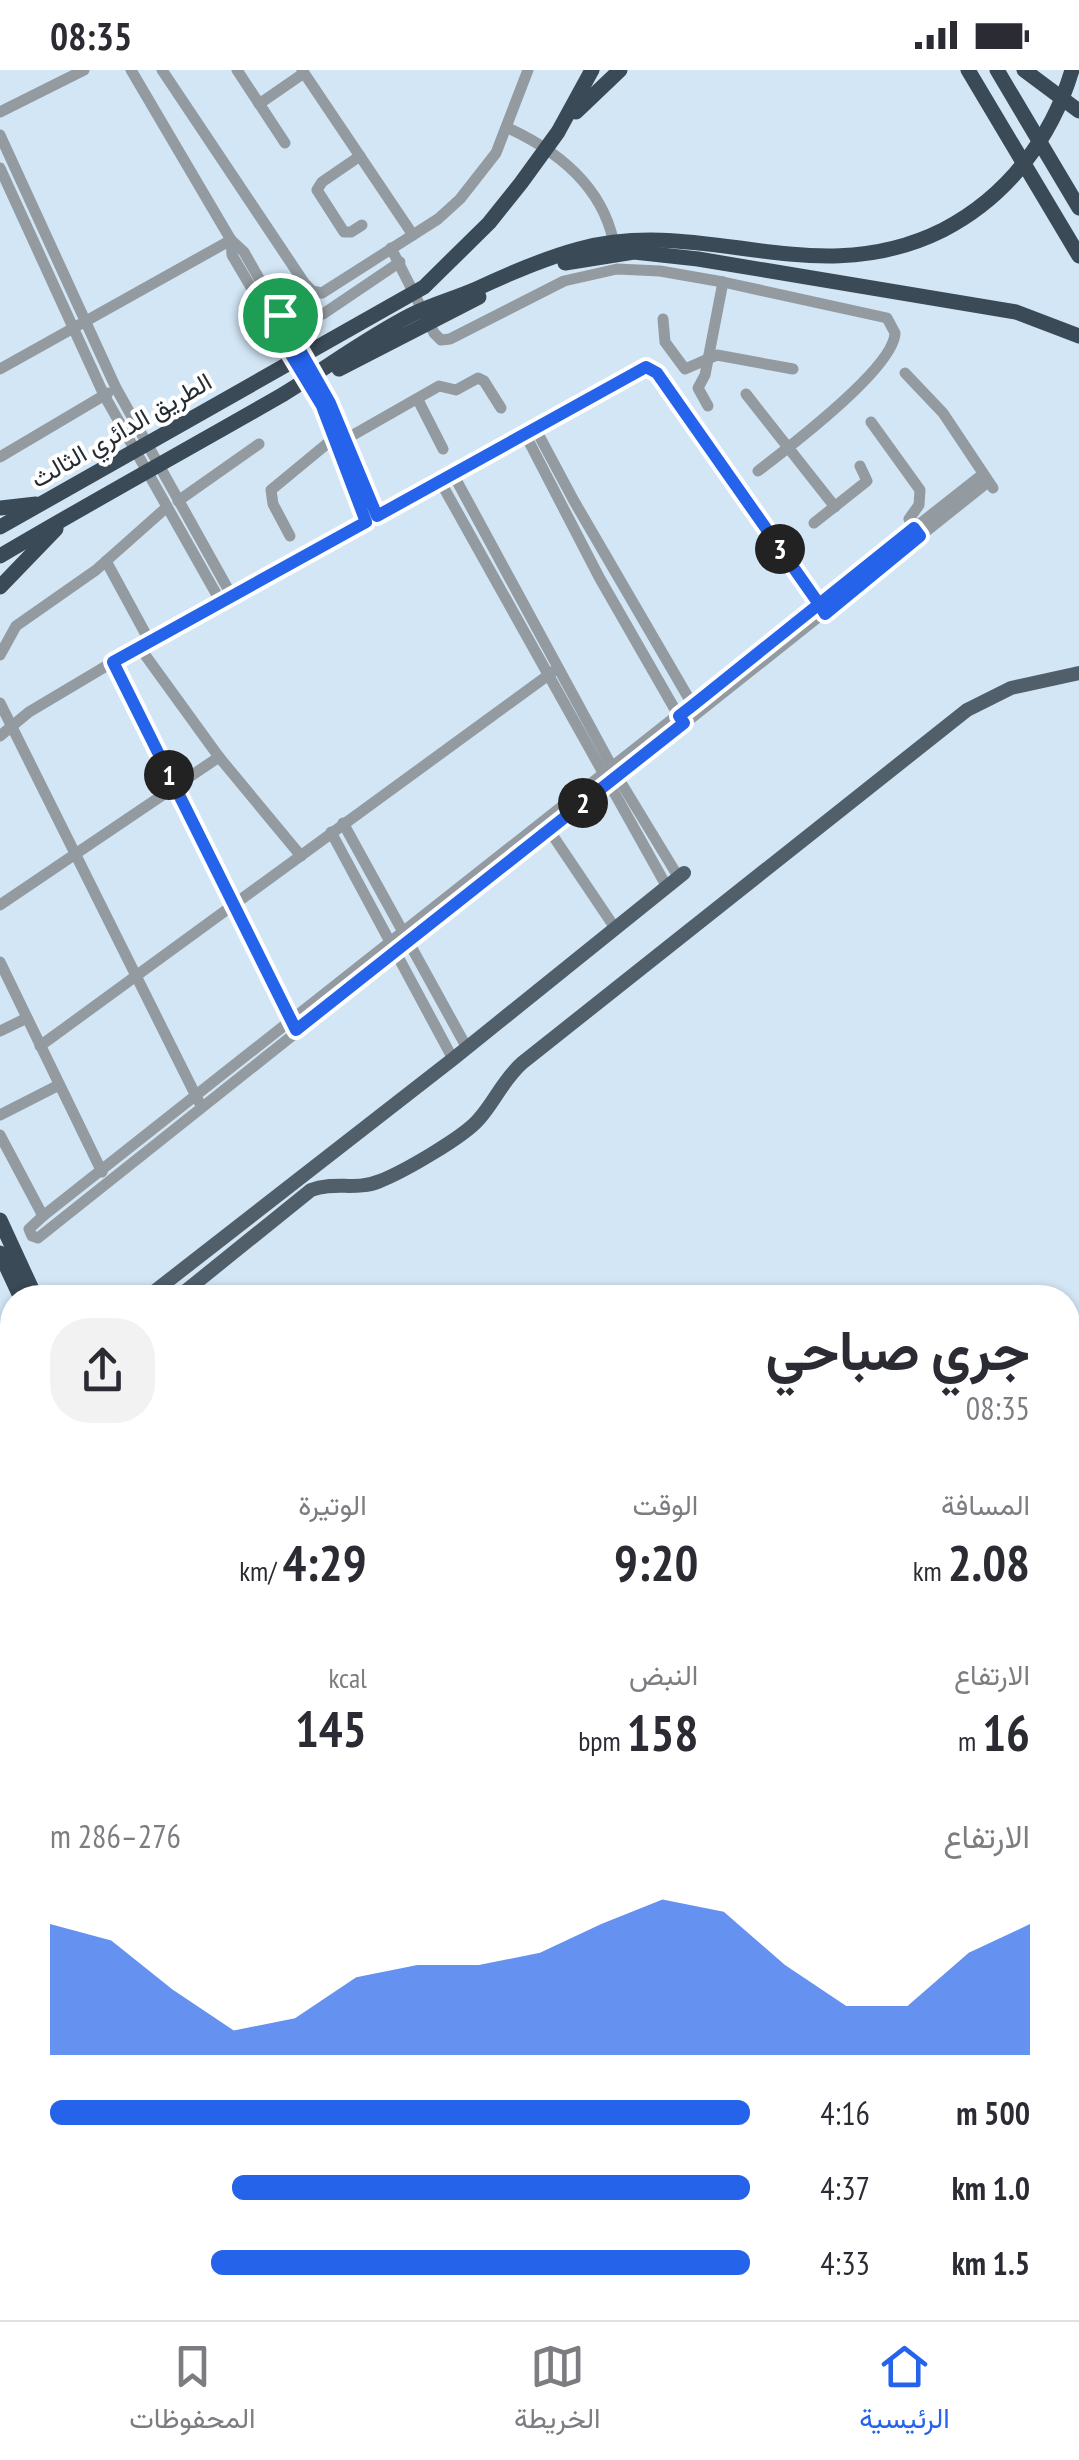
<!DOCTYPE html>
<html lang="ar">
<head>
<meta charset="utf-8">
<style>
	:root { --surface:#fff; --page:#f2f2f3; --text:#2b2b33; --muted:#7c7c81; --line:#e1e1e2; --accent:#2563eb }
	body { margin:0; font-family:"PT Sans Narrow",Vazirmatn,sans-serif; background:var(--page); color:var(--text); direction:rtl; height:100vh; display:flex; flex-direction:column; font-size:38px; white-space:nowrap }
	* { box-sizing:border-box; margin:0 }
	p { font-size:32px; color:var(--muted) }
	.icon { flex:none; width:55px; height:55px; fill:none; stroke:currentColor; stroke-width:2; stroke-linecap:round; stroke-linejoin:round }
	.map { position:relative; flex:1; overflow:hidden; direction:ltr }
	.side { position:absolute; left:0px; top:1215px; width:1080px; height:1035px; display:flex; flex-direction:column; background:var(--surface); border-radius:40px 40px 0 0; box-shadow:0 2px 8px #0004; direction:rtl }
	.side>* { flex:none }
	.pin { position:absolute; display:grid; place-items:center; width:85px; height:85px; color:#fff; margin:-42px; border:5px solid #fff; border-radius:50%; box-shadow:0 2px 10px #0007 }
	.km { position:absolute; width:50px; height:50px; margin:-25px; border-radius:50%; background:#222; color:#fff; font-size:28px; line-height:50px; text-align:center }
	.round { display:grid; place-items:center; flex:none; width:105px; height:105px; border-radius:40px; background:var(--page) }
	.headline { display:flex; align-items:center; justify-content:space-between; height:170px; padding:0 50px }
	h1 { font-size:55px; font-weight:700; line-height:75px }
	.figures { display:grid; grid-template-columns:repeat(3,1fr); gap:15px; height:170px; padding:10px 50px }
	.figures div { display:grid; align-content:center }
	.figures b { font-size:50px; font-weight:700 }
	.figures small { font-size:28px; font-weight:400 }
	.figures p { font-size:28px }
	.chart { height:280px; padding:20px 50px }
	.chart p { display:flex; justify-content:space-between }
	.chart svg { width:100%; height:180px; margin-top:10px; fill:var(--accent); opacity:.7 }
	ul { padding:0 50px; list-style:none; font-size:32px }
	li { display:grid; grid-template-columns:160px 120px 1fr; align-items:center; height:75px }
	li i { height:25px; border-radius:12px; background:var(--accent) }
	.status { display:flex; justify-content:space-between; align-items:center; height:70px; padding:0 50px; background:var(--surface); direction:ltr }
	.status svg { height:28px; fill:currentColor }
	.tab-bar { display:flex; justify-content:space-around; align-items:center; height:140px; border-top:2px solid var(--line); background:var(--surface); font-size:28px; color:var(--muted) }
	.tab-bar a { display:grid; justify-items:center; gap:5px }
	.tab-bar .current { color:var(--accent) }
	.map>svg:first-child { display:block }
	.lines { fill:none; stroke-linecap:round; stroke-linejoin:round }
	.minor { stroke:#939ba1; stroke-width:11 }
	.major { stroke:#515f6a; stroke-width:14 }
	.highway { stroke:#3a4a56; stroke-width:15 }
	.route-casing { stroke:#fff; stroke-width:20 }
	.route { stroke:#2563eb; stroke-width:12 }
	.labels { text-anchor:middle; stroke-width:8; stroke-linejoin:round; paint-order:stroke }
	.street-label { font-size:25px; fill:#242b31; stroke:#fff }
</style>
</head>
<body>
<div class="status"><b>08:35</b><svg viewBox="0 0 49 12"><path d="M0 12V9h3v3zM5 12V6h3v6zM10 12V3h3v9zM15 12V0h3v12zM26 1h20v11H26zM47 4h2v5h-2z"/></svg></div>
<div class="map">
<svg width="1079" height="2250" viewBox="0 0 1079 2250">
	<rect width="100%" height="100%" fill="#d3e6f5"/>
	<g class="lines">
		<g class="minor">
			<polyline points="131,0 231,170 244,182 330,333 377,446"/>
			<polyline points="162,0 305,214 312,221 322,223 438,149 460,129 496,83 528,0"/>
			<polyline points="237,0 285,73"/>
			<polyline points="302,0 413,165"/>
			<polyline points="259,34 304,3"/>
			<polyline points="0,42 84,0"/>
			<path d="M508,58C560,82 606,119 615,180"/>
			<polyline points="0,65 116,318 233,528"/>
			<polyline points="360,86 322,112 317,120 344,162 351,162 362,155"/>
			<polyline points="0,98 104,325 222,534"/>
			<polyline points="231,170 232,185 321,336 366,452"/>
			<path d="M391,178L434,263L441,270L450,269L564,211L617,199L660,201L723,212L887,248L895,263C894,298 788,378 758,401"/>
			<polyline points="276,247 323,244 400,192"/>
			<polyline points="663,249 665,272 685,299 717,285 793,299"/>
			<polyline points="0,299 231,170"/>
			<polyline points="905,303 943,343 993,418"/>
			<polyline points="746,324 835,437"/>
			<polyline points="418,330 443,379"/>
			<polyline points="708,336 698,318 705,305 723,212"/>
			<polyline points="871,352 920,420 919,435 909,449 918,463"/>
			<polyline points="535,358 574,431 695,639"/>
			<polyline points="525,364 599,507 681,650"/>
			<polyline points="346,369 439,316 456,320 478,308 484,311 501,338"/>
			<polyline points="0,387 108,323"/>
			<polyline points="453,404 617,706 679,808"/>
			<polyline points="983,404 43,1146 29,1159 32,1166 38,1168 988,412"/>
			<polyline points="440,411 667,817"/>
			<polyline points="178,431 259,374"/>
			<polyline points="814,453 867,411 860,396"/>
			<polyline points="290,466 273,434 271,420 334,368"/>
			<polyline points="106,491 150,572"/>
			<polyline points="140,578 219,687 301,786"/>
			<polyline points="0,585 16,556 96,500 167,437"/>
			<polyline points="113,592 294,955"/>
			<polyline points="0,633 199,1032"/>
			<polyline points="0,666 29,642 113,592 646,297 657,303 823,540"/>
			<polyline points="343,753 467,978"/>
			<polyline points="545,754 615,858"/>
			<polyline points="331,762 453,989"/>
			<polyline points="0,835 219,687"/>
			<polyline points="0,892 102,1102"/>
			<polyline points="0,961 27,948"/>
			<polyline points="40,976 558,598"/>
			<polyline points="0,1045 59,1015"/>
			<polyline points="0,1065 43,1146"/>
			<polyline points="0,1261 12,1288"/>
			<polyline points="1068,1304 1079,1297"/>
			<polyline points="0,1562 7,1553 12,1552"/>
			<polyline points="1068,1658 1079,1648"/>
			<polyline points="1068,1734 1079,1731"/>
			<polyline points="0,1736 12,1716"/>
			<polyline points="52,2250 61,2238"/>
		</g>
		<g class="major">
			<polyline points="146,1228 453,989 684,803"/>
			<path d="M177,1228L311,1120C334,1111 357,1121 380,1111C403,1102 464,1067 479,1049C495,1031 503,1010 522,993L967,640L1011,618L1079,603"/>
			<polyline points="0,1341 12,1332"/>
		</g>
		<g class="highway">
			<polyline points="968,0 1079,186"/>
			<polyline points="997,0 1079,138"/>
			<polyline points="1024,0 1079,41"/>
			<polyline points="576,42 620,0"/>
			<polyline points="565,193 634,182 698,189 1016,242 1079,266"/>
			<polyline points="339,299 479,227"/>
			<polyline points="0,438 36,434"/>
			<polyline points="0,457 424,217 489,153 521,113 558,62 592,0"/>
			<path d="M0,486C93,431 188,379 282,325C325,299 366,268 411,245C431,235 453,229 474,220C508,204 542,189 579,179C705,145 815,224 943,160C1007,127 1052,68 1072,0"/>
			<polyline points="0,517 56,459"/>
			<polyline points="0,1150 36,1228"/>
			<polyline points="0,1183 21,1228"/>
			<polyline points="879,2238 891,2250"/>
			<polyline points="909,2238 923,2250"/>
		</g>
	</g>
	<g class="lines">
		<defs>
			<polyline id="route" points="280,245 270,250 322,336 366,452 113,592 296,960 684,653 679,646 692,636 914,458 920,466 825,544 819,534 657,303 646,297 377,446 330,333 280,245"/>
		</defs>
		<use href="#route" class="route-casing"/>
		<use href="#route" class="route"/>
	</g>
	<g class="labels">
		<g class="street-label">
			<text transform="translate(121 360) rotate(-30)" y="9">الطريق الدائري الثالث</text>
		</g>
	</g>
</svg>
<div class="pin" style="left:280px;top:245px;background:#1e9e55"><svg class="icon" aria-label="arrive" viewBox="0 0 24 24"><path d="M6 21V4h12l-3 4 3 4H6"/></svg></div>
<b class="km" style="left:169px;top:705px">1</b>
<b class="km" style="left:583px;top:733px">2</b>
<b class="km" style="left:780px;top:479px">3</b>
<section class="side">
<div class="headline"><div><h1>جري صباحي</h1><p>08:35</p></div><a class="round"><svg class="icon" aria-label="share" viewBox="0 0 24 24"><path d="M12 15V3M7 8l5-5 5 5M5 13v7h14v-7"/></svg></a></div>
<div class="figures">
<div><p>المسافة</p><b>2.08<small> km</small></b></div>
<div><p>الوقت</p><b>9:20</b></div>
<div><p>الوتيرة</p><b>4:29<small> /km</small></b></div>
</div>
<div class="figures">
<div><p>الارتفاع</p><b>16<small> m</small></b></div>
<div><p>النبض</p><b>158<small> bpm</small></b></div>
<div><p>kcal</p><b>145</b></div>
</div>
<div class="chart"><p><span>الارتفاع</span>276–286 m</p>
<svg viewBox="0 0 160 44" preserveAspectRatio="none"><path d="M0 44V12L10 16L20 28L30 38L40 35L50 25L60 22L70 22L80 19L90 12L100 6L110 9L120 22L130 32L140 32L150 19L160 12V44z"/></svg>
</div>
<ul>
<li><b>500 m</b>4:16<i style="width:100%"></i></li>
<li><b>1.0 km</b>4:37<i style="width:74%"></i></li>
<li><b>1.5 km</b>4:33<i style="width:77%"></i></li>
</ul>
</section>
</div>
<nav class="tab-bar">
<a class="current"><svg class="icon" aria-label="home" viewBox="0 0 24 24"><path d="M3 11l9-7 9 7M6 9v11h12V9"/></svg>الرئيسية</a>
<a><svg class="icon" aria-label="map" viewBox="0 0 24 24"><path d="M3 6l6-2 6 2 6-2v14l-6 2-6-2-6 2zM9 4v14M15 6v14"/></svg>الخريطة</a>
<a><svg class="icon" aria-label="saved" viewBox="0 0 24 24"><path d="M7 4h10v16l-5-4-5 4z"/></svg>المحفوظات</a>
</nav>
</body>
</html>
